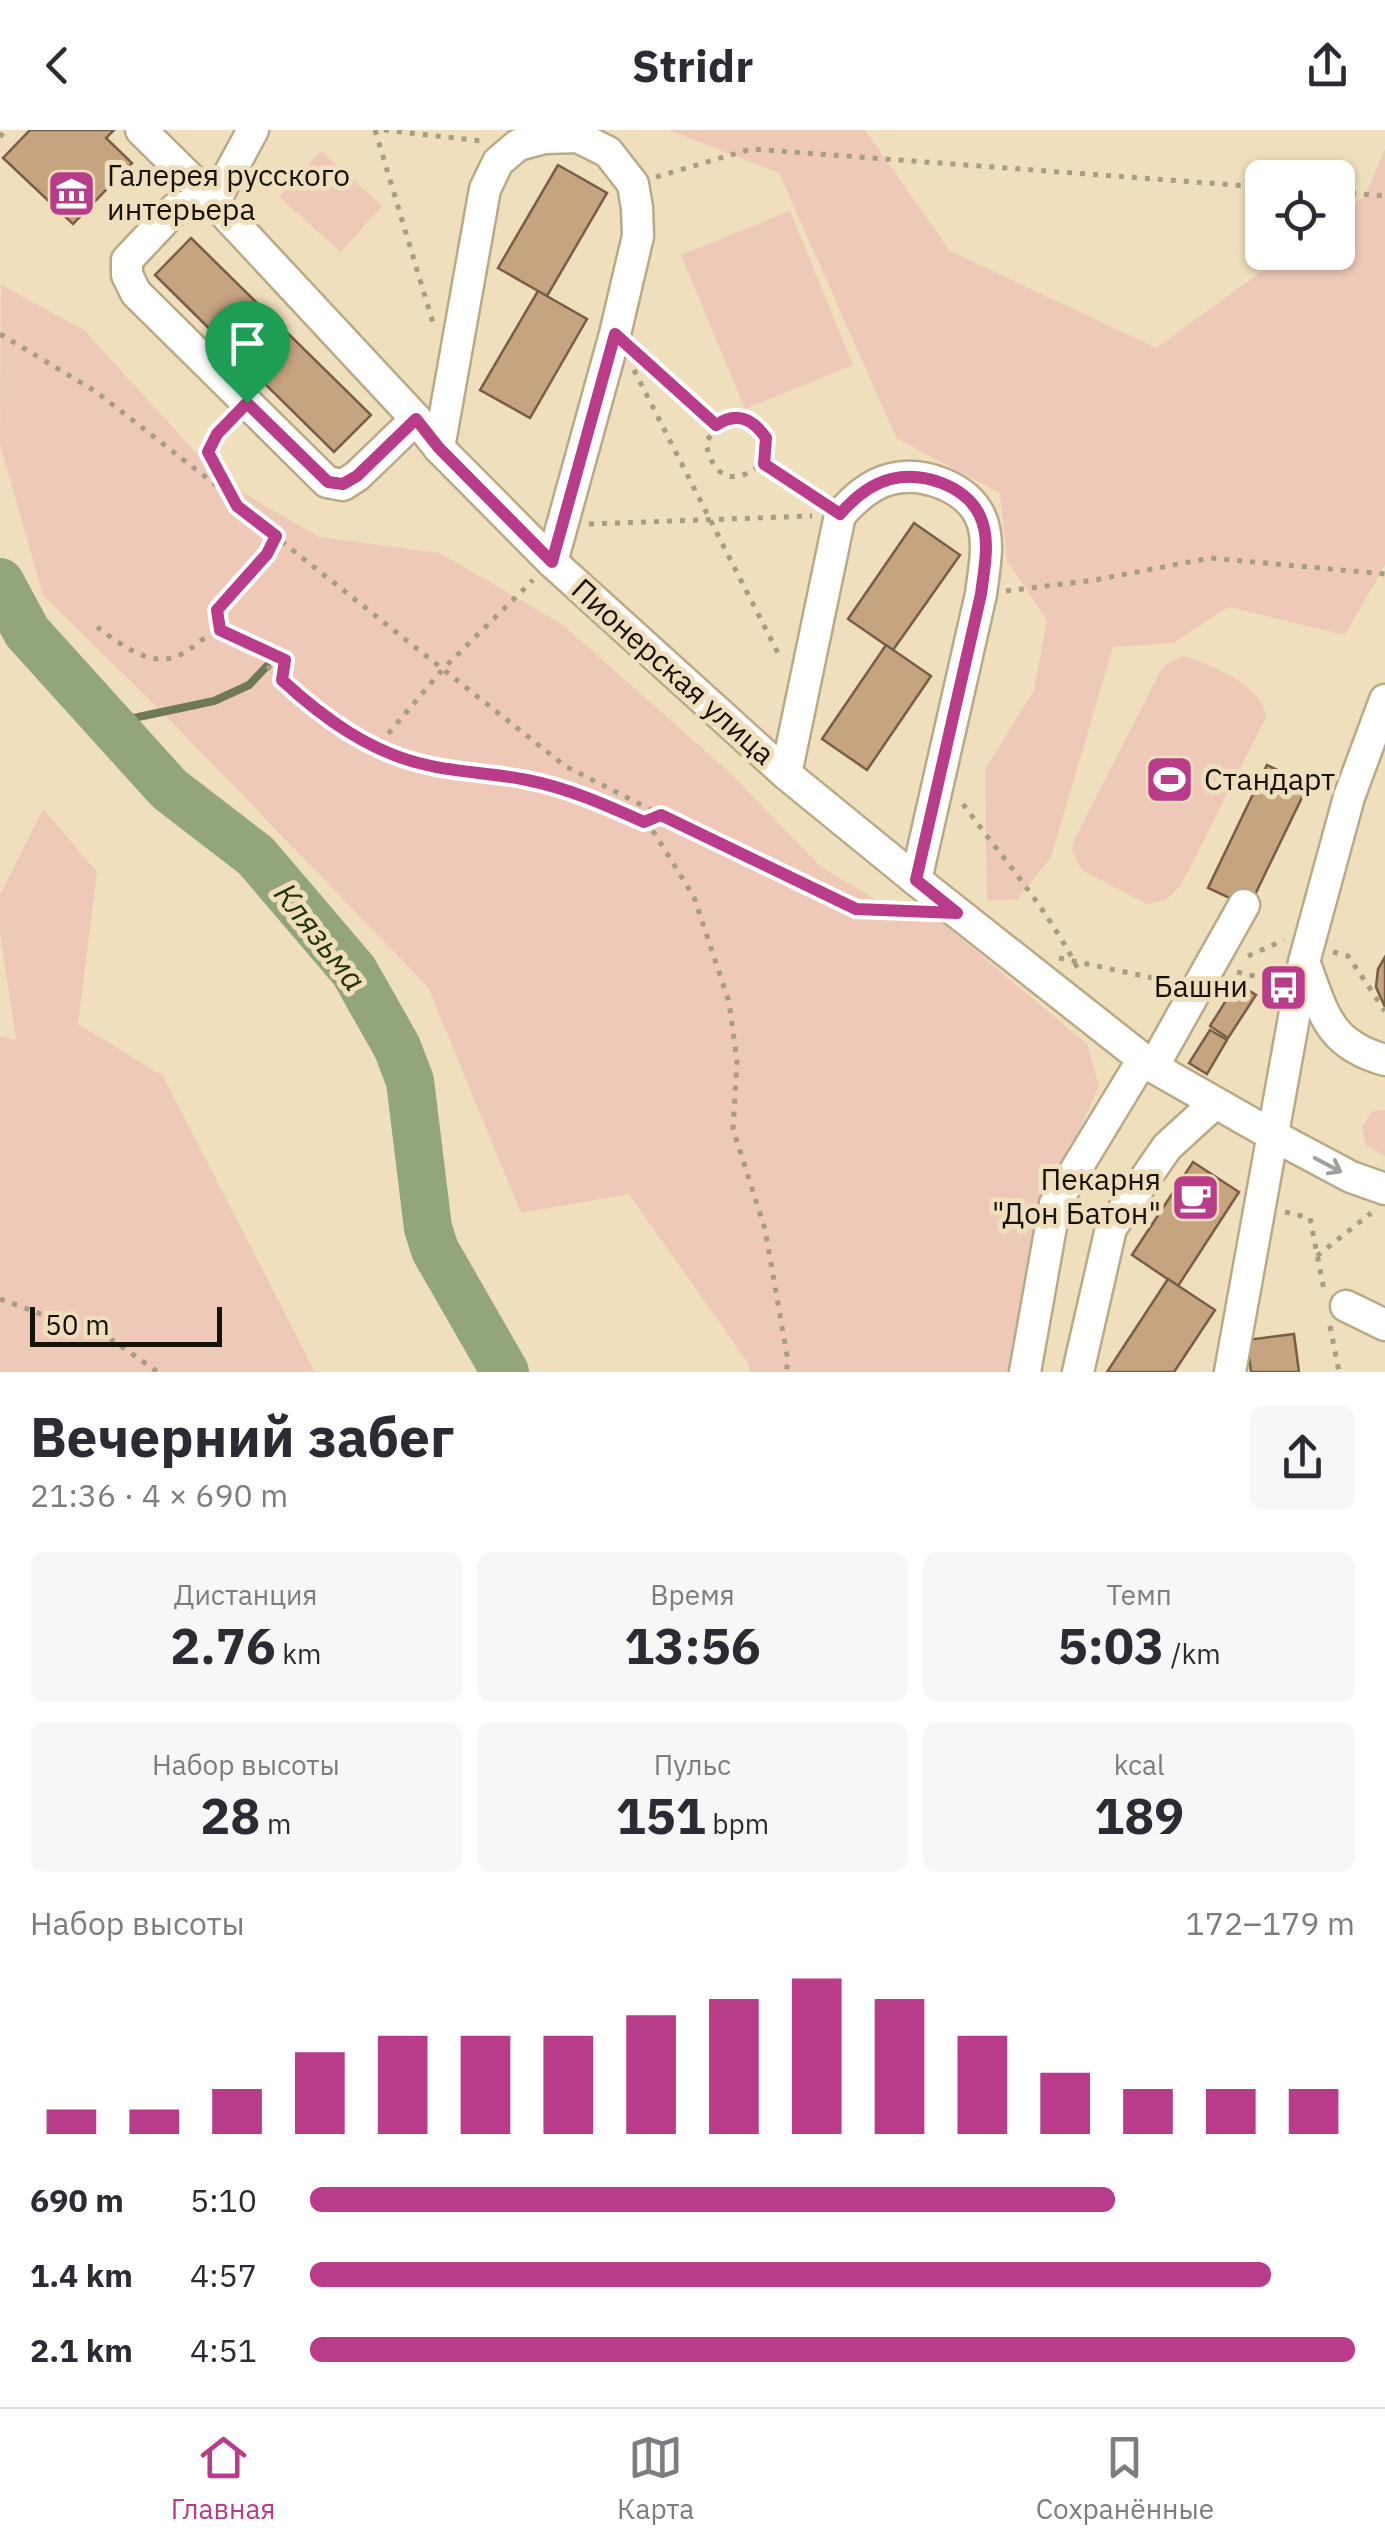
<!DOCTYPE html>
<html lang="ru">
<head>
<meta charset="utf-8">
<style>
	:root { --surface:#fff; --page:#f7f7f7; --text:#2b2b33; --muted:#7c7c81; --line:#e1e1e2; --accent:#b93c8b }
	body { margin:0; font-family:"IBM Plex Sans",sans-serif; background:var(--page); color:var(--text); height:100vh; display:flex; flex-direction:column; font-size:38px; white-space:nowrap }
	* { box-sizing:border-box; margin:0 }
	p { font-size:32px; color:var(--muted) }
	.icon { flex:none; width:55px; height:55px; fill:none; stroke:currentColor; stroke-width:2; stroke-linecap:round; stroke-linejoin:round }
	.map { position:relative; height:1242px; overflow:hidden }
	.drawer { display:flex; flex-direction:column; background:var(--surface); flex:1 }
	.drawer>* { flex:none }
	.tools { position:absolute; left:1245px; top:30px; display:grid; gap:20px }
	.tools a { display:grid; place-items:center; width:110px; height:110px; border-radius:15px; background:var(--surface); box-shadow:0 2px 8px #0004; font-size:50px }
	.scale { position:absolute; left:30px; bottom:25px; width:192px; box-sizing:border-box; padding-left:10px; border:5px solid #161105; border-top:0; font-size:28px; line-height:35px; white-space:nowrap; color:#161105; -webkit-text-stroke:8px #efdfbc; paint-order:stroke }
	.pin { position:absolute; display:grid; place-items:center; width:85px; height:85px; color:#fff; margin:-102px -42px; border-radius:50% 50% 50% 0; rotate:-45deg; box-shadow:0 0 10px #0007 }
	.pin .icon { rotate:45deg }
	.round { display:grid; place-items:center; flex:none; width:105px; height:105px; border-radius:15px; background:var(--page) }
	.summary { display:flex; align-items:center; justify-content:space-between; height:170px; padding:0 30px }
	h1 { font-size:55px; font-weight:800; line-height:75px }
	.stats { display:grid; grid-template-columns:repeat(3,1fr); gap:15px; height:170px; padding:10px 30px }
	.stats div { display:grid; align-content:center; border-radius:15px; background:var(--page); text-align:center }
	.stats b { font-size:50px; font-weight:800 }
	.stats small { font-size:28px; font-weight:400 }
	.stats p { font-size:28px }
	.chart { height:280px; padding:20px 30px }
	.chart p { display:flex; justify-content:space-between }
	.chart svg { width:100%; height:180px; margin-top:10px; stroke:var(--accent); stroke-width:6 }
	ul { padding:0 30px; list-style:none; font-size:32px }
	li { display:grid; grid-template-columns:160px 120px 1fr; align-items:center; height:75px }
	li i { height:25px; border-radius:12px; background:var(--accent) }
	header { display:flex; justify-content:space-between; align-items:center; height:130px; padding:0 30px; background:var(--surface); font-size:45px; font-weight:800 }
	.tab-bar { display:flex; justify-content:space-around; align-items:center; height:140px; border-top:2px solid var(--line); background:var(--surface); font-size:28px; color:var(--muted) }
	.tab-bar a { display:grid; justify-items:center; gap:5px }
	.tab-bar .current { color:var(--accent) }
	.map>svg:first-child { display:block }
	.green { fill:#eec9b8 }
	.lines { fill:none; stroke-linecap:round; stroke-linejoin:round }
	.stream { stroke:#6e7958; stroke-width:8 }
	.river { stroke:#93a57b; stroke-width:48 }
	.building { fill:#c7a480; stroke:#775e45; stroke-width:2.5 }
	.minor-casing { stroke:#b8a987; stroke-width:35 }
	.path { stroke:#a99d81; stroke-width:5; stroke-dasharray:5 8; stroke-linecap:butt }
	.minor { stroke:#fff; stroke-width:30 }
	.oneway { stroke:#a2a09b }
	.route-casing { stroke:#fff; stroke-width:20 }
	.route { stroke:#b93c8b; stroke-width:12 }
	.labels { text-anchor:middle; stroke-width:10; stroke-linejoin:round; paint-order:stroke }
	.poi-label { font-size:30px; fill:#161105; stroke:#efdfbc; text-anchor:start }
	.street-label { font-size:30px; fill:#161105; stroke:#efdfbc }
	.water-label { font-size:32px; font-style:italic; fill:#243503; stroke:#efdfbc }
</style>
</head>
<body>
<header><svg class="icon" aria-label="back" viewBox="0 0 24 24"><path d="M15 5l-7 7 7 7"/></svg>Stridr<svg class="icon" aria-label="share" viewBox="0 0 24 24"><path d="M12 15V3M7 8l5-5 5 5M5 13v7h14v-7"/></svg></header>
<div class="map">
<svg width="1385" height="1242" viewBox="0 0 1385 1242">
	<rect width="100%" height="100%" fill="#efdfbc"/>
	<g class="green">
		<polygon points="669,0 865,0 950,121 1156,218 1287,123 1338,122 1338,86 1365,66 1385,19 1385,435 1345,505 1229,477 1173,513 1113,517 1051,727 1018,769 987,771 985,640 1034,560 1047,490 1007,431 1000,363 897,309 779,43"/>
		<polygon points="321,21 382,76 341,122 279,67"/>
		<polygon points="790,81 853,235 745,279 681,125"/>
		<polygon points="1,155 84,200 221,350 319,407 440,423 563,495 730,643 821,737 879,771 939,790 1087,914 1099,956 1061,1042 1011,1242 751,1242 748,1233 629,1064 521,1083 428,857 165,585 43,465 0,314"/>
		<path d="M1183,526C1209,533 1264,557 1266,587L1181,755L1166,770L1146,774L1082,740L1072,721L1073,712L1161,540L1167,534Z"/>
		<polygon points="43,679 97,742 78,894 163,946 315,1242 0,1242 0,906 16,910 0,803 0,765"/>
		<polygon points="1385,980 1385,1026 1366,1015 1362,997 1372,981"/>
	</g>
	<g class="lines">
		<polyline class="stream" points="110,593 214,571 249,555 267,536"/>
		<polyline class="river" points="0,452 27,502 169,659 256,726 354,841 397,917 410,951 428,1098 435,1120 505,1242"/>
	</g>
	<g class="building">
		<polygon points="30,0 114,0 106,8 132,33 73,94 3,28"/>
		<polygon points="558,35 607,63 547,166 498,138"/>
		<polygon points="191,108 371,285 334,322 155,145"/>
		<polygon points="538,161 587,189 530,288 480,260"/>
		<polygon points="914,393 960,425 893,520 848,489"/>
		<polygon points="886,515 931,546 867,640 822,609"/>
		<polygon points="1267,635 1308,655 1249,777 1208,758"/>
		<polygon points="1385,827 1385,877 1376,857 1378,839"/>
		<polygon points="1237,853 1256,865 1228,908 1210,896"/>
		<polygon points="1210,900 1227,910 1207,944 1189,933"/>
		<polygon points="1193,1032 1239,1062 1178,1156 1132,1125"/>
		<polygon points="1168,1149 1215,1180 1174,1242 1107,1242"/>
		<polygon points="1294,1204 1299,1242 1251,1242 1247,1210"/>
	</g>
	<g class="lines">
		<defs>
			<g id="minor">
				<polyline points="141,0 214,72 416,289 439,318 552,432 786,644 916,750 1153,937 1274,1006 1351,1047 1385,1059"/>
				<polyline points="253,0 214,72 176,78 127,130 127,145 136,163 327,352 343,355 357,346 416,289"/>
				<polyline points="439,318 485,59 498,32 518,15 544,8 578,7 608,22 633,54 637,78 638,106 615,204 552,432"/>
				<path d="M786,644L840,385C854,369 870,354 891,349C923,341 966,357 980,386C991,410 984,439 981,464L916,750"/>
				<path d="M1305,834C1324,884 1328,914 1385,930"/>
				<polyline points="1153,937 1244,775"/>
				<polyline points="1346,1176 1385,1195"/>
				<polyline points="1025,1242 1055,1074 1143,929"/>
				<polyline points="1078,1242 1111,1098 1167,1017 1215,973"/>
				<polyline points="1230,1242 1304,832 1349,667 1385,570"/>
			</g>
		</defs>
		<use href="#minor" class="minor-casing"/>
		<g class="path">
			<polyline points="375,0 433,193"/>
			<polyline points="384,0 481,11"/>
			<polyline points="0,7 5,0"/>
			<polyline points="656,47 751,19 1262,57"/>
			<polyline points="1338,62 1385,66"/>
			<polyline points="0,204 95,261 230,366"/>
			<path d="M636,223L717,295C737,281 753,289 766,307L763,335L817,369"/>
			<polyline points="634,240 781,529"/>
			<polyline points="229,292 207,322 237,376 565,636 736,723 857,779 909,781"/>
			<path d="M718,295L706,312C712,348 735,358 763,332"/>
			<polyline points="589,394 812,386"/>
			<polyline points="276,406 267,424 217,479 219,500 285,530 282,549"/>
			<polyline points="1006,461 1095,450 1210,428 1385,444"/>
			<path d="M97,497C119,513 149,538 178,526C193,519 202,507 219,500"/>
			<polyline points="267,536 315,581 376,618 443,539 533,450"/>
			<polyline points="376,618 423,635 528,650 590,668 644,691 660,686"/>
			<path d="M963,674C1003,729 1048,779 1079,841"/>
			<polyline points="644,691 655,704 694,767 729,872 737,931 733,999 765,1099 788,1231 786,1242"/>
			<polyline points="1333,822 1348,826 1385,881"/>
			<polyline points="1248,826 1284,810"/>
			<polyline points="1059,828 1153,848 1171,848"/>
			<polyline points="1237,842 1275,851"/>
			<polyline points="1285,1082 1310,1088 1324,1160"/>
			<polyline points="1317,1126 1371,1083"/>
			<polyline points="0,1169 112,1210 158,1242"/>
			<polyline points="1330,1196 1339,1242"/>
		</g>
		<use href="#minor" class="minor"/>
	</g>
	<defs><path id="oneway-shaft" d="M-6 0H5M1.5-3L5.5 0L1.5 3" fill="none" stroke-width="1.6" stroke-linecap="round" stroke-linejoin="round" transform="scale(2.5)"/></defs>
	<use class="oneway" href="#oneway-shaft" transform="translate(1328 1035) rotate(28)"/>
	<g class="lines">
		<defs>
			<path id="route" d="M615,204L716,295C737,281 753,289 766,308L764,334L840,384C854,368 870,354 891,349C923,341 966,356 980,386C991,410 984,439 981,464L916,750L957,783L856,779L661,685L644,692C606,675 568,658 527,650C494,643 460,643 427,635C371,623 323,588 282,550L285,530L220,500L217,480L267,424L276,406L237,376L208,322L217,304L247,273L328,352L343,354L357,346L416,289L439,318L552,432Z"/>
		</defs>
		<use href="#route" class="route-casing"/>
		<use href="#route" class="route"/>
	</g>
	<defs>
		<symbol id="museum-square" viewBox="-11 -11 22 22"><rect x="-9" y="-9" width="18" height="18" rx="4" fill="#b93c8b" stroke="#efdfbc"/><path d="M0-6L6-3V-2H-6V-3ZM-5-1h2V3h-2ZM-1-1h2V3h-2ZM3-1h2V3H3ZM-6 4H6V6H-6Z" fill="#fff"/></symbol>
		<symbol id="stadium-square" viewBox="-11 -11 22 22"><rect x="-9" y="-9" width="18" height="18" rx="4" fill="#b93c8b" stroke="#efdfbc"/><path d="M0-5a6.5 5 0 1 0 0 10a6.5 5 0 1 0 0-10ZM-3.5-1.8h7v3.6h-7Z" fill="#fff"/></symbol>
		<symbol id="bus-square" viewBox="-11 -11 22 22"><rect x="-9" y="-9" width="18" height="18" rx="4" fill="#b93c8b" stroke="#efdfbc"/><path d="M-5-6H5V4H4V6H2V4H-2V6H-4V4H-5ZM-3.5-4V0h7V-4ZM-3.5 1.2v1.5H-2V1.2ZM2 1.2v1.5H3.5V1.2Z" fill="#fff"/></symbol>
		<symbol id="cafe-square" viewBox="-11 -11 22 22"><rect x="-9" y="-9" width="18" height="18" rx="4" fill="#b93c8b" stroke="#efdfbc"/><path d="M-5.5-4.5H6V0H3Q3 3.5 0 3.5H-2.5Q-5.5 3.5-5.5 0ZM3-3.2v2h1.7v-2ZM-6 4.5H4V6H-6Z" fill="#fff"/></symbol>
	</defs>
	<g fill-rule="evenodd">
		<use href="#museum-square" x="44" y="36" width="55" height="55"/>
		<use href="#stadium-square" x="1142" y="622" width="55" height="55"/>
		<use href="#bus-square" x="1256" y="830" width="55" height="55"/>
		<use href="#cafe-square" x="1168" y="1040" width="55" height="55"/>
	</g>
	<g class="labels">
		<g class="poi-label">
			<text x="107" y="56">Галерея русского<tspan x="107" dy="34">интерьера</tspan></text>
			<text x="1204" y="660">Стандарт</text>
			<text x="1248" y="867" text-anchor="end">Башни</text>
			<text x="1161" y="1060" text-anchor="end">Пекарня<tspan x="1161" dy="34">"Дон Батон"</tspan></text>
		</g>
		<g class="street-label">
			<text transform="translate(673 542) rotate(42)" y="10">Пионерская улица</text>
		</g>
		<g class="water-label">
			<text transform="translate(320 807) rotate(52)" y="11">Клязьма</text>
		</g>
	</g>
</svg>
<div class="tools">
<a><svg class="icon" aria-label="locate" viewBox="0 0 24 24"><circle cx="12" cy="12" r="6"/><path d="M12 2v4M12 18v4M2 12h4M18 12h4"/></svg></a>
</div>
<div class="scale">50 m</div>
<div class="pin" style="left:247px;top:273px;background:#1e9e55"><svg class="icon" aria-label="arrive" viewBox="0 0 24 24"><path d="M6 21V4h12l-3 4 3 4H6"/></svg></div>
</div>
<section class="drawer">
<div class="summary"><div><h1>Вечерний забег</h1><p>21:36 · 4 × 690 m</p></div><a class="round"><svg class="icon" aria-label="share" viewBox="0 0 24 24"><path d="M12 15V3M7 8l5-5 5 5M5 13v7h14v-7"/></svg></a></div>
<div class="stats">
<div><p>Дистанция</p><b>2.76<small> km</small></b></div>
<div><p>Время</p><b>13:56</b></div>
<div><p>Темп</p><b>5:03<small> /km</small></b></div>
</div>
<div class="stats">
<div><p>Набор высоты</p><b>28<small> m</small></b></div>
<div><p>Пульс</p><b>151<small> bpm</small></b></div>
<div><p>kcal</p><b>189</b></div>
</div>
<div class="chart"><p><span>Набор высоты</span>172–179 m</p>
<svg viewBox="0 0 160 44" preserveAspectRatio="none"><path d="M5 44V38M15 44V38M25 44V33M35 44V24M45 44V20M55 44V20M65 44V20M75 44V15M85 44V11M95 44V6M105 44V11M115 44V20M125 44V29M135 44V33M145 44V33M155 44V33"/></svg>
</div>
<ul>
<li><b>690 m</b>5:10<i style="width:77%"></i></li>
<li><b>1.4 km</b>4:57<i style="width:92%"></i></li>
<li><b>2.1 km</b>4:51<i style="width:100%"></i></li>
</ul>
</section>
<nav class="tab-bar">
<a class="current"><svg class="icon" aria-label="home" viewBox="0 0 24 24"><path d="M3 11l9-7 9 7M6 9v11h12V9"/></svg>Главная</a>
<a><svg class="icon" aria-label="map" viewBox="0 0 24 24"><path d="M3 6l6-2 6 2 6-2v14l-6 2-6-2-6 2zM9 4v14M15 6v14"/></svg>Карта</a>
<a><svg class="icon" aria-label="saved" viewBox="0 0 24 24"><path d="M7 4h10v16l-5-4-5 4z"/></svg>Сохранённые</a>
</nav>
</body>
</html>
